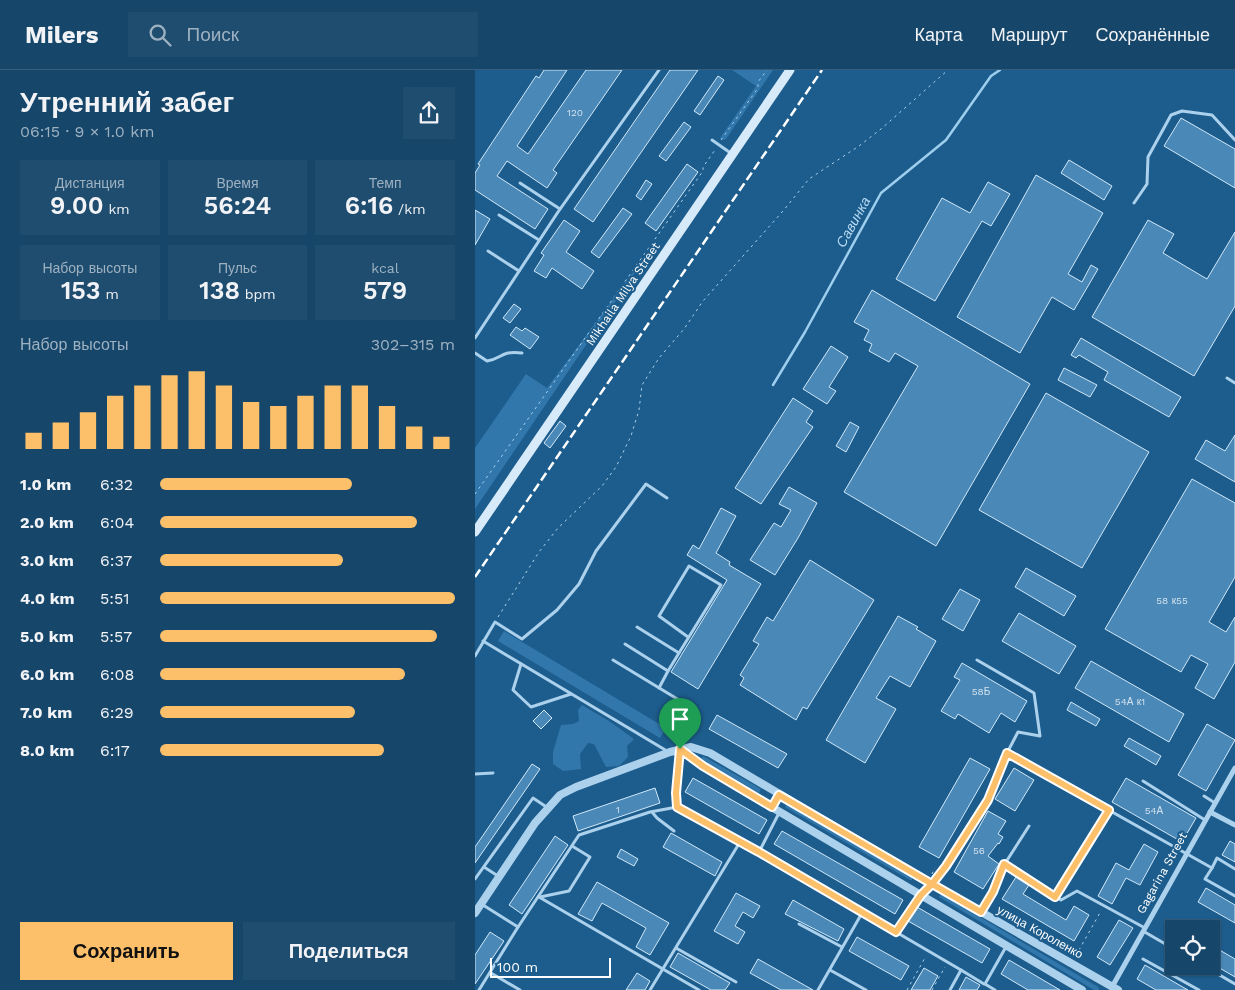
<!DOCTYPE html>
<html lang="ru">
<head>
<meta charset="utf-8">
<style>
	:root { --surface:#16466a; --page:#1f4d70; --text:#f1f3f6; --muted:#9eb1c1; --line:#355e7e; --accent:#fcbf6a }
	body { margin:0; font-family:"Work Sans",sans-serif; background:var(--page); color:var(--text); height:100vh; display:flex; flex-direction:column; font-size:19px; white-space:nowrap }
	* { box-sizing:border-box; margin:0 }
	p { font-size:16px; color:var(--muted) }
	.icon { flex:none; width:28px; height:28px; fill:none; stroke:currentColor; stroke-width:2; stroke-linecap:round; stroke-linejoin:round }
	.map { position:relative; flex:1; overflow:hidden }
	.drawer { display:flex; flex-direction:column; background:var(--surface); width:475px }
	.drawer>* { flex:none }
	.buttons { position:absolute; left:690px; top:850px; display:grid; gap:10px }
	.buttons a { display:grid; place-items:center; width:55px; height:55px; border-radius:0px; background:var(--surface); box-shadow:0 1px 4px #0004,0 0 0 1px var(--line); font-size:25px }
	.scale { position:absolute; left:15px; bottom:12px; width:121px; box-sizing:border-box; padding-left:5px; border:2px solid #fff; border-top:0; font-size:14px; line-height:18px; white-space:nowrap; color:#fff; -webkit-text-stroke:4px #1d5d8d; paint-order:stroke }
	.pin { position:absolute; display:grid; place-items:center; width:42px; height:42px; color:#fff; margin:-51px -21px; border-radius:50% 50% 50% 0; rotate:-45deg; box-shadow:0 0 5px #0007 }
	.pin .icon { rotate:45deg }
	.round { display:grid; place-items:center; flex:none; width:52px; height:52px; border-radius:0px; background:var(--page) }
	.overview { display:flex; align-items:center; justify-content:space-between; height:85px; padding:0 20px }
	h1 { font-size:28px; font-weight:600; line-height:38px }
	.metrics { display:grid; grid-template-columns:repeat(3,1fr); gap:8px; height:85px; padding:5px 20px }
	.metrics div { display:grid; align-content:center; border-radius:0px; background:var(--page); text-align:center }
	.metrics b { font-size:25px; font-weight:600 }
	.metrics small { font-size:14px; font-weight:400 }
	.metrics p { font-size:14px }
	.chart { height:140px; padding:10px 20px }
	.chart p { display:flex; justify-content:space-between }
	.chart svg { width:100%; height:90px; margin-top:5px; stroke:var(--accent); stroke-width:6 }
	.primary-button { display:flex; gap:10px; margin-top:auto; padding:10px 20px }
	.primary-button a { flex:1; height:58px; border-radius:0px; background:var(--accent); color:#111; font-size:20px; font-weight:600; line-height:58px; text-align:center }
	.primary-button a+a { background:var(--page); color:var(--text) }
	ul { padding:0 20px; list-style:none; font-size:16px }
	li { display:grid; grid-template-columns:80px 60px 1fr; align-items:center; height:38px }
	li i { height:12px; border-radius:6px; background:var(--accent) }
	header { display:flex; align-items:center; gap:30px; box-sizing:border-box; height:70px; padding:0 25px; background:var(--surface); border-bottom:1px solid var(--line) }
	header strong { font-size:24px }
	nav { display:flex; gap:28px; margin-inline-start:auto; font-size:18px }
	.search { width:350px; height:45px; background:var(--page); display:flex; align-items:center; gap:12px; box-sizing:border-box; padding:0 18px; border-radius:0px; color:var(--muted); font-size:19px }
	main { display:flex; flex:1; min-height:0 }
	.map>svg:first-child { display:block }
	.green { fill:#3177ab }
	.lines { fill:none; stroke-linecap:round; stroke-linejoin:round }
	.stream { stroke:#9eceee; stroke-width:2.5 }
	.building { fill:#4a88b7; stroke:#d0e8f9 }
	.path { stroke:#abd1ed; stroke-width:1; stroke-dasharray:2.5 4; stroke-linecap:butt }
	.service { stroke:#abd1ed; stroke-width:3 }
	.minor { stroke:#abd1ed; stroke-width:5 }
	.tertiary { stroke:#abd1ed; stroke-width:8 }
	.secondary { stroke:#d7eaf9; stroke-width:9 }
	.rail { stroke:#fff; stroke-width:2.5; stroke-dasharray:9 4; stroke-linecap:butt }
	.route-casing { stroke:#fff; stroke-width:10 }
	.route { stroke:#fcbf6a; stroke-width:6 }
	.labels { text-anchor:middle; stroke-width:4; stroke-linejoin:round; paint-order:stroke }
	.number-label { font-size:10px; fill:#d2e1ed }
	.street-label { font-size:12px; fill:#fff; stroke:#1d5d8d }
	.water-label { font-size:14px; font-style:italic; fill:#b7dbf4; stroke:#1d5d8d }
</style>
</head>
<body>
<header>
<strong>Milers</strong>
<div class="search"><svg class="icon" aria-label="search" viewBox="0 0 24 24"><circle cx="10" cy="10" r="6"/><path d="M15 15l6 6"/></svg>Поиск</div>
<nav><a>Карта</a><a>Маршрут</a><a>Сохранённые</a></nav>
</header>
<main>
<section class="drawer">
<div class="overview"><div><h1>Утренний забег</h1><p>06:15 · 9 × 1.0 km</p></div><a class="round"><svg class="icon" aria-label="share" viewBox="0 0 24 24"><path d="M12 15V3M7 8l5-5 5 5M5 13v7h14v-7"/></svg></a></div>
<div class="metrics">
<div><p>Дистанция</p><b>9.00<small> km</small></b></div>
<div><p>Время</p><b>56:24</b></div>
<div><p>Темп</p><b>6:16<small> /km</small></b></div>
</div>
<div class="metrics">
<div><p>Набор высоты</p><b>153<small> m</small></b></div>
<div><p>Пульс</p><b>138<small> bpm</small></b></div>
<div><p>kcal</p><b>579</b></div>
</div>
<div class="chart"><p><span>Набор высоты</span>302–315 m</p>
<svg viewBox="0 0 160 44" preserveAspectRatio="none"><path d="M5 44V36M15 44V31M25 44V26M35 44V18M45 44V13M55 44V8M65 44V6M75 44V13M85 44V21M95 44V23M105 44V18M115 44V13M125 44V13M135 44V23M145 44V33M155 44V38"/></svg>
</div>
<ul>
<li><b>1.0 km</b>6:32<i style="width:65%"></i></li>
<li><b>2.0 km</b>6:04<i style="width:87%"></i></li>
<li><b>3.0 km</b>6:37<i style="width:62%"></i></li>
<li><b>4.0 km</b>5:51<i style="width:100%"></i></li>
<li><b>5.0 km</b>5:57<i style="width:94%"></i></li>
<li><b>6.0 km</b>6:08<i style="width:83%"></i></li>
<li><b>7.0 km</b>6:29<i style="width:66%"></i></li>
<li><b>8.0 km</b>6:17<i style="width:76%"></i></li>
</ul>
<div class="primary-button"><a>Сохранить</a><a>Поделиться</a></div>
</section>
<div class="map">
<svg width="760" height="920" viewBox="0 0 760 920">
	<rect width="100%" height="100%" fill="#1d5d8d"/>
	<g class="green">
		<polygon points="257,0 298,0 251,69 248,70 245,68 281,16"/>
		<polygon points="182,170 0,439 0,378 51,304 72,318"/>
		<polygon points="29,561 191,658 185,668 23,571"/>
		<polygon points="107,635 134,651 159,669 152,676 153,687 144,696 131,697 119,674 113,673 105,684 106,699 88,701 78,694 78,682 86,655 98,654 104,651 103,640"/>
		<polygon points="228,686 286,719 284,723 226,689"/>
		<polygon points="312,734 437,807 437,810 435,810 310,737"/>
		<polygon points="466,824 623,917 624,920 619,920 464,827"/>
	</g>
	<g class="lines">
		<polyline class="stream" points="298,315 330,262 406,123 471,70 516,6 525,0"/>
	</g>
	<g class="building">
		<polygon points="69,0 92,0 42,76 53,84 111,0 147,0 78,100 82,103 72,118 32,91 22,106 73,139 60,159 0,120 0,103 5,95 3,94 61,6 64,8"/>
		<polygon points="195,0 223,0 118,152 99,139"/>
		<polygon points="243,6 249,10 225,45 219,41"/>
		<polygon points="706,48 760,79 760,118 689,76"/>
		<polygon points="209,52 216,57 191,91 184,86"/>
		<polygon points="594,90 637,116 629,130 586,103"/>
		<polygon points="212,94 223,102 181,161 170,153"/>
		<polygon points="561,105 628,143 593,204 607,212 616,195 623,199 599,240 577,227 545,283 482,247"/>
		<polygon points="171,110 177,114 166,130 161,126"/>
		<polygon points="513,112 535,124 516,156 507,151 460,231 421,209 467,128 495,143"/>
		<polygon points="148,138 157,144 124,188 116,182"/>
		<polygon points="0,140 15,149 0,175"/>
		<polygon points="89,150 105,161 91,182 119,201 107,219 77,198 71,208 59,201 69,185 66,183"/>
		<polygon points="673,150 699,164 688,183 732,209 760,162 760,236 719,306 617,247"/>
		<polygon points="397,220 555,314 461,476 369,422 443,296 420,283 414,292 394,281 397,274 389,270 394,260 379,252"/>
		<polygon points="39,234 46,239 35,253 28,248"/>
		<polygon points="41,257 47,261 50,258 64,267 55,279 35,265"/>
		<polygon points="606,268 706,327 694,347 629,310 633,302 604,285 601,288 596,285"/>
		<polygon points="356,276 373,287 354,317 361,321 352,334 328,319"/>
		<polygon points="589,298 622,315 615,327 583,310"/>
		<polygon points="571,323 674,382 607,498 504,440"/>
		<polygon points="318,328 338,341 331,352 338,357 286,434 260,418"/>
		<polygon points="85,351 91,356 75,378 69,373"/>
		<polygon points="375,352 384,357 371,382 361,376"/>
		<polygon points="760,365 760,412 720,389 731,370 750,381"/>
		<polygon points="717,409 760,433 760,507 734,552 751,562 760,547 760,592 739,629 720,618 733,594 716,585 706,602 630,559"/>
		<polygon points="314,417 342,433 323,468 300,505 275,490 299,453 306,457 316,440 304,434"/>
		<polygon points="246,438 261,446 241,483 255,492 254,495 286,514 223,619 196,602 252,510 212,485 218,475 224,479"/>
		<polygon points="335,490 399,530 332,639 328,637 321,650 265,615 269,608 265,605 284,574 278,571 292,547 298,551"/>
		<polygon points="551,498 601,526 589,546 540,517"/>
		<polygon points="485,519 505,530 488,561 467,549"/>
		<polygon points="544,543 601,576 584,604 527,571"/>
		<polygon points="423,546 443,557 441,559 461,571 435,617 415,606 401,628 421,639 390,693 351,670"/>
		<polygon points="616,591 709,644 694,672 600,618"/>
		<polygon points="487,593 552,631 540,652 526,643 514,663 483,644 480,649 466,641 485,610 479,607"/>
		<polygon points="596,632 625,649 621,656 592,640"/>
		<polygon points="69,640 77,648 66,659 58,651"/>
		<polygon points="242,645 312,684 303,698 234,659"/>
		<polygon points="732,654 760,670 731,721 703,705"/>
		<polygon points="654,668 686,686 681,695 649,676"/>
		<polygon points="495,688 515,699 464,788 444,777"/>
		<polygon points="57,694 65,699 0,793 0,777"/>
		<polygon points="539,698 559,710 540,741 520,729"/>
		<polygon points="218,708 292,750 284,764 210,722"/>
		<polygon points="651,708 721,748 707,772 637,732"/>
		<polygon points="180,718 185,733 103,761 98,746"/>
		<polygon points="513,741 531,751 523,764 528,767 524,774 523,773 513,786 524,794 508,819 479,802"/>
		<polygon points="307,761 428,830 420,844 299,774"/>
		<polygon points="196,763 247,792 240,806 188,777"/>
		<polygon points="80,766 93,775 47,844 34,835"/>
		<polygon points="755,771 760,774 760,792 747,785"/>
		<polygon points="669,774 683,782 665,815 651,808 637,834 623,826 641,793 654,800"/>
		<polygon points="146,779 163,789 159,796 142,787"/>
		<polygon points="541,807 554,815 548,824 591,850 599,836 614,845 599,871 527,829"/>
		<polygon points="122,812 194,853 175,885 161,877 171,858 127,833 117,851 103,844"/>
		<polygon points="731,818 760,835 760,853 723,832"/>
		<polygon points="261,823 285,836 278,848 268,842 260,856 270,862 263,874 239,861"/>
		<polygon points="318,830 369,859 363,871 310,844"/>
		<polygon points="442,837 515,879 507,893 433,851"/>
		<polygon points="644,850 658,858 635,895 622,887"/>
		<polygon points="15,862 29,871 0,914 0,885"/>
		<polygon points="382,867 434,896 426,910 374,881"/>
		<polygon points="736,875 760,889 760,907 736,893"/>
		<polygon points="203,883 255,913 250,920 236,920 195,897"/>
		<polygon points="283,889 338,920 306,920 275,903"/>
		<polygon points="534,890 585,920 553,920 526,904"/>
		<polygon points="670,895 699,912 713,920 681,920 662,909"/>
		<polygon points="449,898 463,906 455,920 436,920"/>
		<polygon points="162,903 175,911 170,920 151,920"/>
		<polygon points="491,907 505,915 502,920 484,920"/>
	</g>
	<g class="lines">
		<g class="path">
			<polyline points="246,70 283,18 283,12 292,0"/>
			<polyline points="0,424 228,101 228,97 240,80"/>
			<polyline points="23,547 64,482 83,458 127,416 141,397 156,366 164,340 167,315 184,288 209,259 228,231 308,141 334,109 384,76 406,59 473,0"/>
			<polyline points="457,804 460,798"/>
			<polyline points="604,880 626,841"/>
			<polyline points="432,920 451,886"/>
			<polyline points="457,920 470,897"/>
		</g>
		<g class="service">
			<polyline points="237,70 257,84"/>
			<polyline points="45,113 85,139"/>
			<polyline points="659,133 672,114 673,87 696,45 707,41 737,45 760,70"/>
			<polyline points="24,145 64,170"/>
			<polyline points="13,181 44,201"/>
			<polyline points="0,268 83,142 184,0"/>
			<path d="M0,283L12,291C27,289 26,280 47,283"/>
			<polyline points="752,308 760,313"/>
			<polyline points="162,557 204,583 193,601"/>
			<polyline points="8,571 192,681"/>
			<polyline points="150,574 193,601 184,618"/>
			<polyline points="204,583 246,515 214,496 184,546 213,567"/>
			<polyline points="0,586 20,552 47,569 82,540 104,514 121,481 171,414 192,428"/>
			<path d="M138,590L209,633C204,652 205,661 205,679C205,699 200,717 202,737"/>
			<polyline points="46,594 38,620 56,637 96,624"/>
			<polyline points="532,683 737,798 742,788 760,799"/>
			<polyline points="0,704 18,703"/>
			<polyline points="668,711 730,750"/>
			<polyline points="729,726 740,733"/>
			<polyline points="177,742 182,748 199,761"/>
			<polyline points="284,782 486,900 475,920"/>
			<polyline points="529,795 586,830 602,821 670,858"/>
			<polyline points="9,797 23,806"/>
			<polyline points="737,798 730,809 760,826"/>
			<polyline points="0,809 58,728 73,738"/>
			<polyline points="457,814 471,796 513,730 532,683 543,662 565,666 559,623 502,590"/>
			<polyline points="64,827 224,920"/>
			<polyline points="65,827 94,821 115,787 97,776"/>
			<polyline points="580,827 634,740"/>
			<polyline points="8,835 43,857"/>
			<polyline points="507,841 518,822 529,795 554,756"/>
			<polyline points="324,854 367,877"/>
			<polyline points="668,861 699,879"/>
			<polyline points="421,862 445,826"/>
			<polyline points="201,878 261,912"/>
			<polyline points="668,889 724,920"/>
			<polyline points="729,896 760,914"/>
			<polyline points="355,900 391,920"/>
			<polyline points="486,900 509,914"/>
			<polyline points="16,903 45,920"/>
			<polyline points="4,920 43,857 104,765 175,742 202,737 284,782 304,743"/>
			<polyline points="175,920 265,772"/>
			<polyline points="343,920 387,843"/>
			<polyline points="520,920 510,914 532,875"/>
		</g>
		<g class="minor">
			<polyline points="735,742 760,755"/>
			<polyline points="637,917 760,698"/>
		</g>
		<g class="tertiary">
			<polyline points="205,679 237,702 607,920"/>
			<polyline points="0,843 60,753 85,725 101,717 195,682 216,677 235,683 457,814 643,920"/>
		</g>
		<polyline class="secondary" points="0,462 315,0"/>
		<polyline class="rail" points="0,507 347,0"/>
	</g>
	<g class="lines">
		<defs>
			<polyline id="route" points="205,679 201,723 202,737 284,782 421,862 446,825 457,814 506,842 518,822 529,794 580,827 634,740 532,683 513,730 471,796 457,814 304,725 297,737 228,696 205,679"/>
		</defs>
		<use href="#route" class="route-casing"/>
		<use href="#route" class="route"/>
	</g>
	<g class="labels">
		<g class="number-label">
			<text x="100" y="46">120</text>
			<text x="697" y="534">58 к55</text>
			<text x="506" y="625">58Б</text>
			<text x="655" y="635">54А к1</text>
			<text x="143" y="743">1</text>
			<text x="679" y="744">54А</text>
			<text x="504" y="784">56</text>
		</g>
		<g class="street-label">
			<text transform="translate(148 224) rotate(-56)" y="4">Mikhaila Milya Street</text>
			<text transform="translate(687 803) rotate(-61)" y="4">Gagarina Street</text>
			<text transform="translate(565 862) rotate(29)" y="4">улица Короленко</text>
		</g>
		<g class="water-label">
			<text transform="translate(378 152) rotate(-61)" y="5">Савинка</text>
		</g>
	</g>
</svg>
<div class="buttons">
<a><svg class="icon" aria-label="locate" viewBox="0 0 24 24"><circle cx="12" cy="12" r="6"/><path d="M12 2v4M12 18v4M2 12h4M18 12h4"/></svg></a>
</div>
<div class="scale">100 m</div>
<div class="pin" style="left:205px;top:679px;background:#1e9e55"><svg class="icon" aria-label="arrive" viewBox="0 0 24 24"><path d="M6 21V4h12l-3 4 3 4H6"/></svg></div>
</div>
</main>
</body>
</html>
